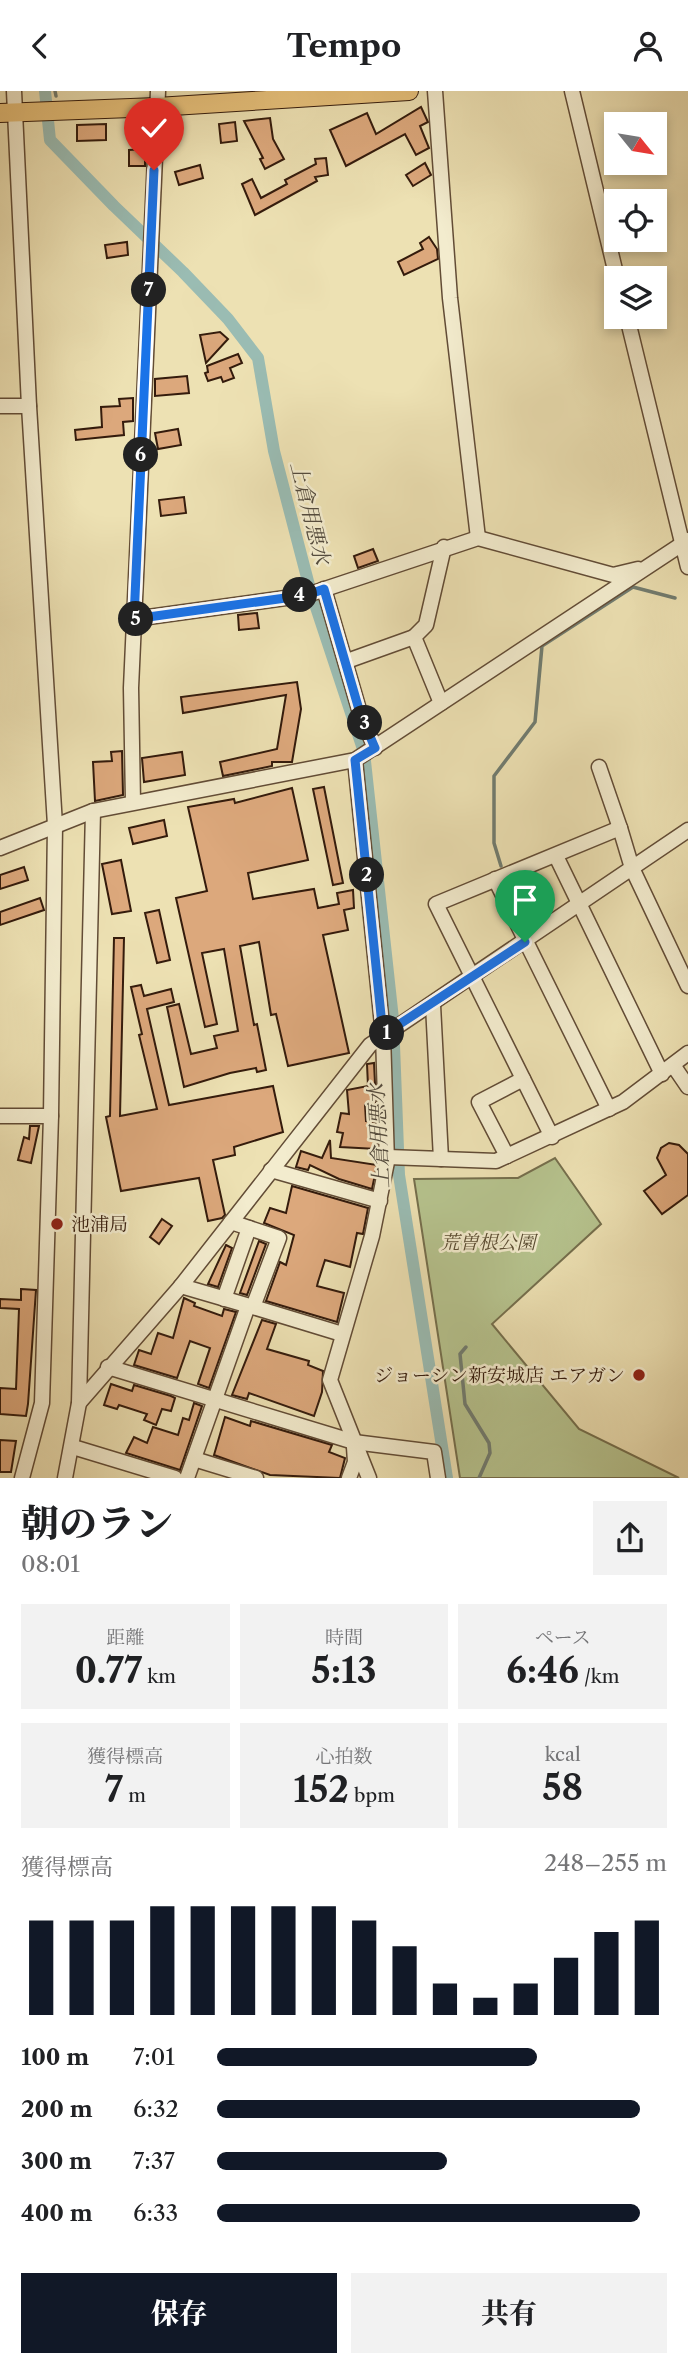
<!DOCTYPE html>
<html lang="ja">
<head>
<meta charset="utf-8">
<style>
	:root { --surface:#fff; --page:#f2f2f2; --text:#202124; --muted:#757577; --accent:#111827 }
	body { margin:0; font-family:"Libre Caslon Text","Noto Serif JP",serif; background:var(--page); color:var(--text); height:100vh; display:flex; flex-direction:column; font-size:26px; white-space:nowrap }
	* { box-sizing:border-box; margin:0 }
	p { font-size:23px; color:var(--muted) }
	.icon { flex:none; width:38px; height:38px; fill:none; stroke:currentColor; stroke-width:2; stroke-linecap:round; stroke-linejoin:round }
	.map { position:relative; height:1387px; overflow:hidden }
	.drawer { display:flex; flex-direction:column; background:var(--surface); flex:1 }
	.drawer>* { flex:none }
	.needle { width:46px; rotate:120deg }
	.buttons { position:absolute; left:604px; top:21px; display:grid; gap:14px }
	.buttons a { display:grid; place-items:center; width:63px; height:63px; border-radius:0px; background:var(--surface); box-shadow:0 4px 10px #0003; font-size:35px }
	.pin { position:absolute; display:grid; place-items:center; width:60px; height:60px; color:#fff; margin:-72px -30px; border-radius:50% 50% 50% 0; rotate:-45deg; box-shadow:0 0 7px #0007 }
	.pin .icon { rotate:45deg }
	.km { position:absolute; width:35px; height:35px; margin:-18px; border-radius:50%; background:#222; color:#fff; font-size:19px; line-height:35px; text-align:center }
	.round { display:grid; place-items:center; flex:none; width:74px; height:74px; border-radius:0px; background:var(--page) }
	.headline { display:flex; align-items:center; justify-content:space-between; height:119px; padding:0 21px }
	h1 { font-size:38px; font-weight:800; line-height:52px }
	.figures { display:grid; grid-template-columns:repeat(3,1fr); gap:10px; height:119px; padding:7px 21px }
	.figures div { display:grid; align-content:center; border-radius:0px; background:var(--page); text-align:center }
	.figures b { font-size:35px; font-weight:800 }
	.figures small { font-size:19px; font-weight:400 }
	.figures p { font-size:19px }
	.chart { height:196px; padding:14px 21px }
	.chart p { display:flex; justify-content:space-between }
	.chart svg { width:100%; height:126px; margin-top:7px; stroke:var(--accent); stroke-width:6 }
	.primary-button { display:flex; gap:14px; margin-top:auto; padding:14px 21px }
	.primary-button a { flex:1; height:80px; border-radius:0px; background:var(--accent); color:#fff; font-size:28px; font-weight:800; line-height:80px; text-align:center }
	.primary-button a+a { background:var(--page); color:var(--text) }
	ul { padding:0 21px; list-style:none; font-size:23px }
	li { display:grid; grid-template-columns:112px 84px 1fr; align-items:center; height:52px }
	li i { height:18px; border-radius:9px; background:var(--accent) }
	header { display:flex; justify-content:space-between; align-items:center; height:91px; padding:0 21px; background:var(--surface); font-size:32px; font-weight:800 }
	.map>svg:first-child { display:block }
	.green { fill:#b6c38e; stroke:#756f4d; stroke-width:2 }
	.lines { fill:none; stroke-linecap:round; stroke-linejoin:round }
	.stream { stroke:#717c70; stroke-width:3.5 }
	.canal { stroke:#9abcb3; stroke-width:12 }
	.building { fill:#dca87c; stroke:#341b0c; stroke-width:2 }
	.minor-casing { stroke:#624c36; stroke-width:17 }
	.major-casing { stroke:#341b0c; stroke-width:20 }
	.minor { stroke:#f3ecce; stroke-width:14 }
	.major { stroke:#e6c07a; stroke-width:18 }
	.route-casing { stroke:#fff; stroke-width:14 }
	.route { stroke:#1a73e8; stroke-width:9 }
	.poi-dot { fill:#8f2418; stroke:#f3ecce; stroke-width:2.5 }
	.labels { text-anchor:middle; stroke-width:5; stroke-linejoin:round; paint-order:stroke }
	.poi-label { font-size:19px; fill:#341b0c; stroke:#f3ecce; text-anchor:start }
	.park-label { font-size:19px; font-style:italic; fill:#5b4d33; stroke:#f3ecce }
	.water-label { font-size:21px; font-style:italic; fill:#534b3e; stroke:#f3ecce }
</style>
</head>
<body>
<header><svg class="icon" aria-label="back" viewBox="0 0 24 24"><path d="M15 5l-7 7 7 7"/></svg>Tempo<svg class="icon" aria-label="person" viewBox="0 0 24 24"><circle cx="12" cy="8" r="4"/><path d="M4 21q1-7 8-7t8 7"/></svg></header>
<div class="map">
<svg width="688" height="1387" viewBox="0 0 688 1387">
	<rect width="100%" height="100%" fill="#ede1b3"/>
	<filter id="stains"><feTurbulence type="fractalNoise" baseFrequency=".00286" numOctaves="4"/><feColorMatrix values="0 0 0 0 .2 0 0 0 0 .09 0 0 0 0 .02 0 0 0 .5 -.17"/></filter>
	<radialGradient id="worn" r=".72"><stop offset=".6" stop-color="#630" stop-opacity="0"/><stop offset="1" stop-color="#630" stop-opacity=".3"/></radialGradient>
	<polygon class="green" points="555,1067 601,1133 492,1233 579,1338 679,1387 460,1387 414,1088 518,1087"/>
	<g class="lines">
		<g class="stream">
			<polyline points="55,0 56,5"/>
			<polyline points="501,775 494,752 494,685 535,631 542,555 633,496 675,507"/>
			<polyline points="466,1256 460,1263 465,1313 489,1352 490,1362 479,1387"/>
		</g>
		<polyline class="canal" points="45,0 50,49 114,115 183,181 228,228 258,267 274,360 310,498 364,661 393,928 399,1084 447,1387"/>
	</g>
	<g class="building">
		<polygon points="421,16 428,31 420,35 429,57 416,64 405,43 346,75 330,39 367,22 376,43"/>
		<polygon points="270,27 273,48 284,68 265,78 260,68 263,67 244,30"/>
		<polygon points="235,31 237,50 221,52 219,33"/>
		<polygon points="106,33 106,49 77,50 77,34"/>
		<polygon points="145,58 145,75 129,75 129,59"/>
		<polygon points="326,67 328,84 315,86 317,90 255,124 242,93 252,88 261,107 287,93 285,89 316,73 315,68"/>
		<polygon points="425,72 431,84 413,95 406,84"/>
		<polygon points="200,74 203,87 179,94 175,81"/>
		<polygon points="429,146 437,158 438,168 404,184 398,171 423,158 420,152"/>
		<polygon points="127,151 128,164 107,167 105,154"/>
		<polygon points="220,241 228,248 206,272 200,244"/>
		<polygon points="238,263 242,272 230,277 234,287 223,291 221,286 208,290 205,282 208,281 207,275"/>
		<polygon points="187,285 189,302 155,305 155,288"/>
		<polygon points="133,307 133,330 123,331 124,344 76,349 75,339 102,336 101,316 120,315 119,308"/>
		<polygon points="178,338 181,354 158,358 155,342"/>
		<polygon points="184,406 186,422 161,425 159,409"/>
		<polygon points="373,458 378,470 358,477 354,465"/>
		<polygon points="257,522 259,537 239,539 238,524"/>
		<polygon points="297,591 301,618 292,671 272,671 272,675 223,685 220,671 277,658 286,604 183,622 181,606"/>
		<polygon points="122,660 123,704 95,710 93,671 112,670 111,661"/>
		<polygon points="182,661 185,684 144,691 142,667"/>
		<polygon points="324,696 343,792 333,794 313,698"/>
		<polygon points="292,697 308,769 248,782 253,808 314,798 318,817 339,813 337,802 353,799 354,817 344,819 348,839 323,844 349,962 288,975 276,923 271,924 259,851 240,855 254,934 257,933 266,979 257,981 256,977 230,982 184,996 167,916 179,913 191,963 217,957 214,945 238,940 224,858 202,862 217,933 205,936 189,865 176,807 207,800 188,716 234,708 235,712"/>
		<polygon points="164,729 167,745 133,753 129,737"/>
		<polygon points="121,769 131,820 112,823 102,773"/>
		<polygon points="24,776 28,789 0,798 0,784"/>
		<polygon points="40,807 44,819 0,834 0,821"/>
		<polygon points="159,819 170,869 157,872 145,822"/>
		<polygon points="114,847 124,847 120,1025 157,1018 139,944 142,943 131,896 141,894 144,905 171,898 174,911 147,918 169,1014 273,995 283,1041 234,1056 235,1064 213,1069 225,1124 222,1127 208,1130 199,1087 121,1100 106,1026 110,1025"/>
		<polygon points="374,972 376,1013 365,1014 366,1030 376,1031 377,1058 340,1056 343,1042 337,1041 341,1022 349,1023 347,999 368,995 367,973"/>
		<polygon points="30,1035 39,1035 31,1072 18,1069 24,1046 29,1048"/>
		<polygon points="330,1049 331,1067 377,1074 372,1098 339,1088 310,1074 308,1079 296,1076 301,1060 322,1067"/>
		<polygon points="669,1052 679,1054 688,1063 688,1104 662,1123 644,1100 666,1084 657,1067 661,1057"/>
		<polygon points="292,1095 368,1117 363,1143 357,1142 350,1176 325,1169 318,1191 317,1195 344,1202 337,1231 266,1210 280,1171 286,1174 294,1144 264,1132 270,1117 286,1122"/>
		<polygon points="162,1128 172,1135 159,1153 150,1146"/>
		<polygon points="259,1150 266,1153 247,1204 240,1202"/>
		<polygon points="226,1154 232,1157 218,1196 208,1193"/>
		<polygon points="21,1198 36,1199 28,1313 26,1325 0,1323 0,1297 16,1298 19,1218 0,1217 0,1208 21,1209"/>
		<polygon points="184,1207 195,1212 194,1215 222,1225 224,1218 236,1221 209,1297 198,1293 210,1257 190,1250 177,1287 134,1274 139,1259 151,1263 158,1242 173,1247"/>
		<polygon points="262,1229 276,1233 267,1258 309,1270 308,1274 323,1280 322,1301 314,1325 249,1302 247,1308 232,1304"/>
		<polygon points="111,1293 132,1300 134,1294 171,1305 175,1307 171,1320 162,1318 156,1334 144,1329 147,1323 119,1314 117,1318 104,1314"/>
		<polygon points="194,1312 202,1315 180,1379 126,1362 134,1346 147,1352 153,1336 178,1344 183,1327 189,1329"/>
		<polygon points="225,1326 250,1335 251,1330 332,1354 329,1361 345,1367 340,1387 270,1384 214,1364"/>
		<polygon points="0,1349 16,1350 11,1381 0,1381"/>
	</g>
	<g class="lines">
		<defs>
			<g id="minor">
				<polyline points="14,0 29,315 55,734 51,1025 42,1312 22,1387"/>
				<polyline points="435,0 450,207 478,447"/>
				<polyline points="572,0 617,187"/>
				<polyline points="627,226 688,476"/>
				<polyline points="0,315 29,315"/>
				<polyline points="324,498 360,622 375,657"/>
				<polyline points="134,528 307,504 478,447 613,484 638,478"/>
				<polyline points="347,570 414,546"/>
				<polyline points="441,612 414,546 426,534 444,456"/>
				<polyline points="355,669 383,944 387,1071 372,1145 330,1289 369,1387"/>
				<polyline points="599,676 620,737"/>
				<polyline points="133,711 131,597 158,0"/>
				<polyline points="0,757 93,720 355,669 688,449"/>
				<polyline points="556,765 662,983"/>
				<polyline points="495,788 609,1018"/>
				<polyline points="433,914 441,1068"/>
				<polyline points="673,974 688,996"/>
				<polyline points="0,1025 51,1025"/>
				<polyline points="552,1046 436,813 620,737 632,777 688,895"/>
				<polyline points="507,1065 479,1011 523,988"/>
				<polyline points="388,1066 496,1070 623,1011 688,962"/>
				<polyline points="271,1079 380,1110"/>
				<polyline points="181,1195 253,1216 279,1147 231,1131"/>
				<polyline points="224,1208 249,1137"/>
				<polyline points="253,1216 342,1243"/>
				<polyline points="108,1276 354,1351 434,1361 438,1387"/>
				<polyline points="79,1312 181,1195 370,954 688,739"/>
				<polyline points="73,1356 175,1387"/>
				<polyline points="194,1368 256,1387"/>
				<polyline points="65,1387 79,1312 93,720"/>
				<polyline points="187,1387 248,1215"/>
				<polyline points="349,1387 355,1371 354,1356"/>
			</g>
			<polyline id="major" points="0,22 157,16 409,0"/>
		</defs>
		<use href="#minor" class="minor-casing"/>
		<use href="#major" class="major-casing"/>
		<use href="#minor" class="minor"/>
		<use href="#major" class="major"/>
	</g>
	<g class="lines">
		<defs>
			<polyline id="route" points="154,79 134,528 307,504 324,498 360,622 375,657 355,669 383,944 525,851"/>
		</defs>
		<use href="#route" class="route-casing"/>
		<use href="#route" class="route"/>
	</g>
	<g class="poi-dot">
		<circle cx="57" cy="1133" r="7"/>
		<circle cx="639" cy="1284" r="7"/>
	</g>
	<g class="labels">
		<g class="poi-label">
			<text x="71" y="1140">池浦局</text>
			<text x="625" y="1291" text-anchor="end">ジョーシン新安城店 エアガン</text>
		</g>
		<g class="park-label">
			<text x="488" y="1158">荒曽根公園</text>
		</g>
		<g class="water-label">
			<text transform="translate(310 422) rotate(76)" y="7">上倉用悪水</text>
			<text transform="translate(379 1045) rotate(-93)" y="7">上倉用悪水</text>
		</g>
	</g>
	<rect width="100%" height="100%" filter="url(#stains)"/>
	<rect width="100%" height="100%" fill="url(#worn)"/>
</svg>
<div class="buttons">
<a><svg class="needle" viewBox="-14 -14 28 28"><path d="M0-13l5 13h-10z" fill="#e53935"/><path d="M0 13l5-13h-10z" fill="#757577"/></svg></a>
<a><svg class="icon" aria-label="locate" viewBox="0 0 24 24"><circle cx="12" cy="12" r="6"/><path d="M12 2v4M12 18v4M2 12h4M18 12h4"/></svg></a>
<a><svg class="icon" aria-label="layers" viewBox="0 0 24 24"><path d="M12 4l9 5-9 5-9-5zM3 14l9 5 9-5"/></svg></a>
</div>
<div class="pin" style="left:525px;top:851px;background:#1e9e55"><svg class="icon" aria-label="arrive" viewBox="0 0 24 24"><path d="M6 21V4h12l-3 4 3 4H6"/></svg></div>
<div class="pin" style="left:154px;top:79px;background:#d93025"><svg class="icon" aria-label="check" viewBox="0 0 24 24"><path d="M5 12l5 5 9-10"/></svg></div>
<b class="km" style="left:387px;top:942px">1</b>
<b class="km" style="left:367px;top:784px">2</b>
<b class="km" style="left:365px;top:632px">3</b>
<b class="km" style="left:300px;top:504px">4</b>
<b class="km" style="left:136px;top:528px">5</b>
<b class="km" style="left:141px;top:364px">6</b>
<b class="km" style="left:149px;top:199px">7</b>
</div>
<section class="drawer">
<div class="headline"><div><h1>朝のラン</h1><p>08:01</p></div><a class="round"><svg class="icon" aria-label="share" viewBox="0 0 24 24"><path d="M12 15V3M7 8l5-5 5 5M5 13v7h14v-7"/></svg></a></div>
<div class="figures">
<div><p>距離</p><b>0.77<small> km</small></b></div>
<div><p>時間</p><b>5:13</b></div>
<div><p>ペース</p><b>6:46<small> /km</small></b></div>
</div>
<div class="figures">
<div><p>獲得標高</p><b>7<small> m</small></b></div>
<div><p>心拍数</p><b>152<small> bpm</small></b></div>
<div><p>kcal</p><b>58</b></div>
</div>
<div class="chart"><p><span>獲得標高</span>248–255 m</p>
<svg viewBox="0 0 160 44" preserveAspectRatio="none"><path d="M5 44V11M15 44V11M25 44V11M35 44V6M45 44V6M55 44V6M65 44V6M75 44V6M85 44V11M95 44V20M105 44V33M115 44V38M125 44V33M135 44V24M145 44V15M155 44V11"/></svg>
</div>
<ul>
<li><b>100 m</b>7:01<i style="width:71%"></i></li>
<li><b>200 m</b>6:32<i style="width:94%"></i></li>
<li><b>300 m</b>7:37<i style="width:51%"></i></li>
<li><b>400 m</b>6:33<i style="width:94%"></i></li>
</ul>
<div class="primary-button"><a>保存</a><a>共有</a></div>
</section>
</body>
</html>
